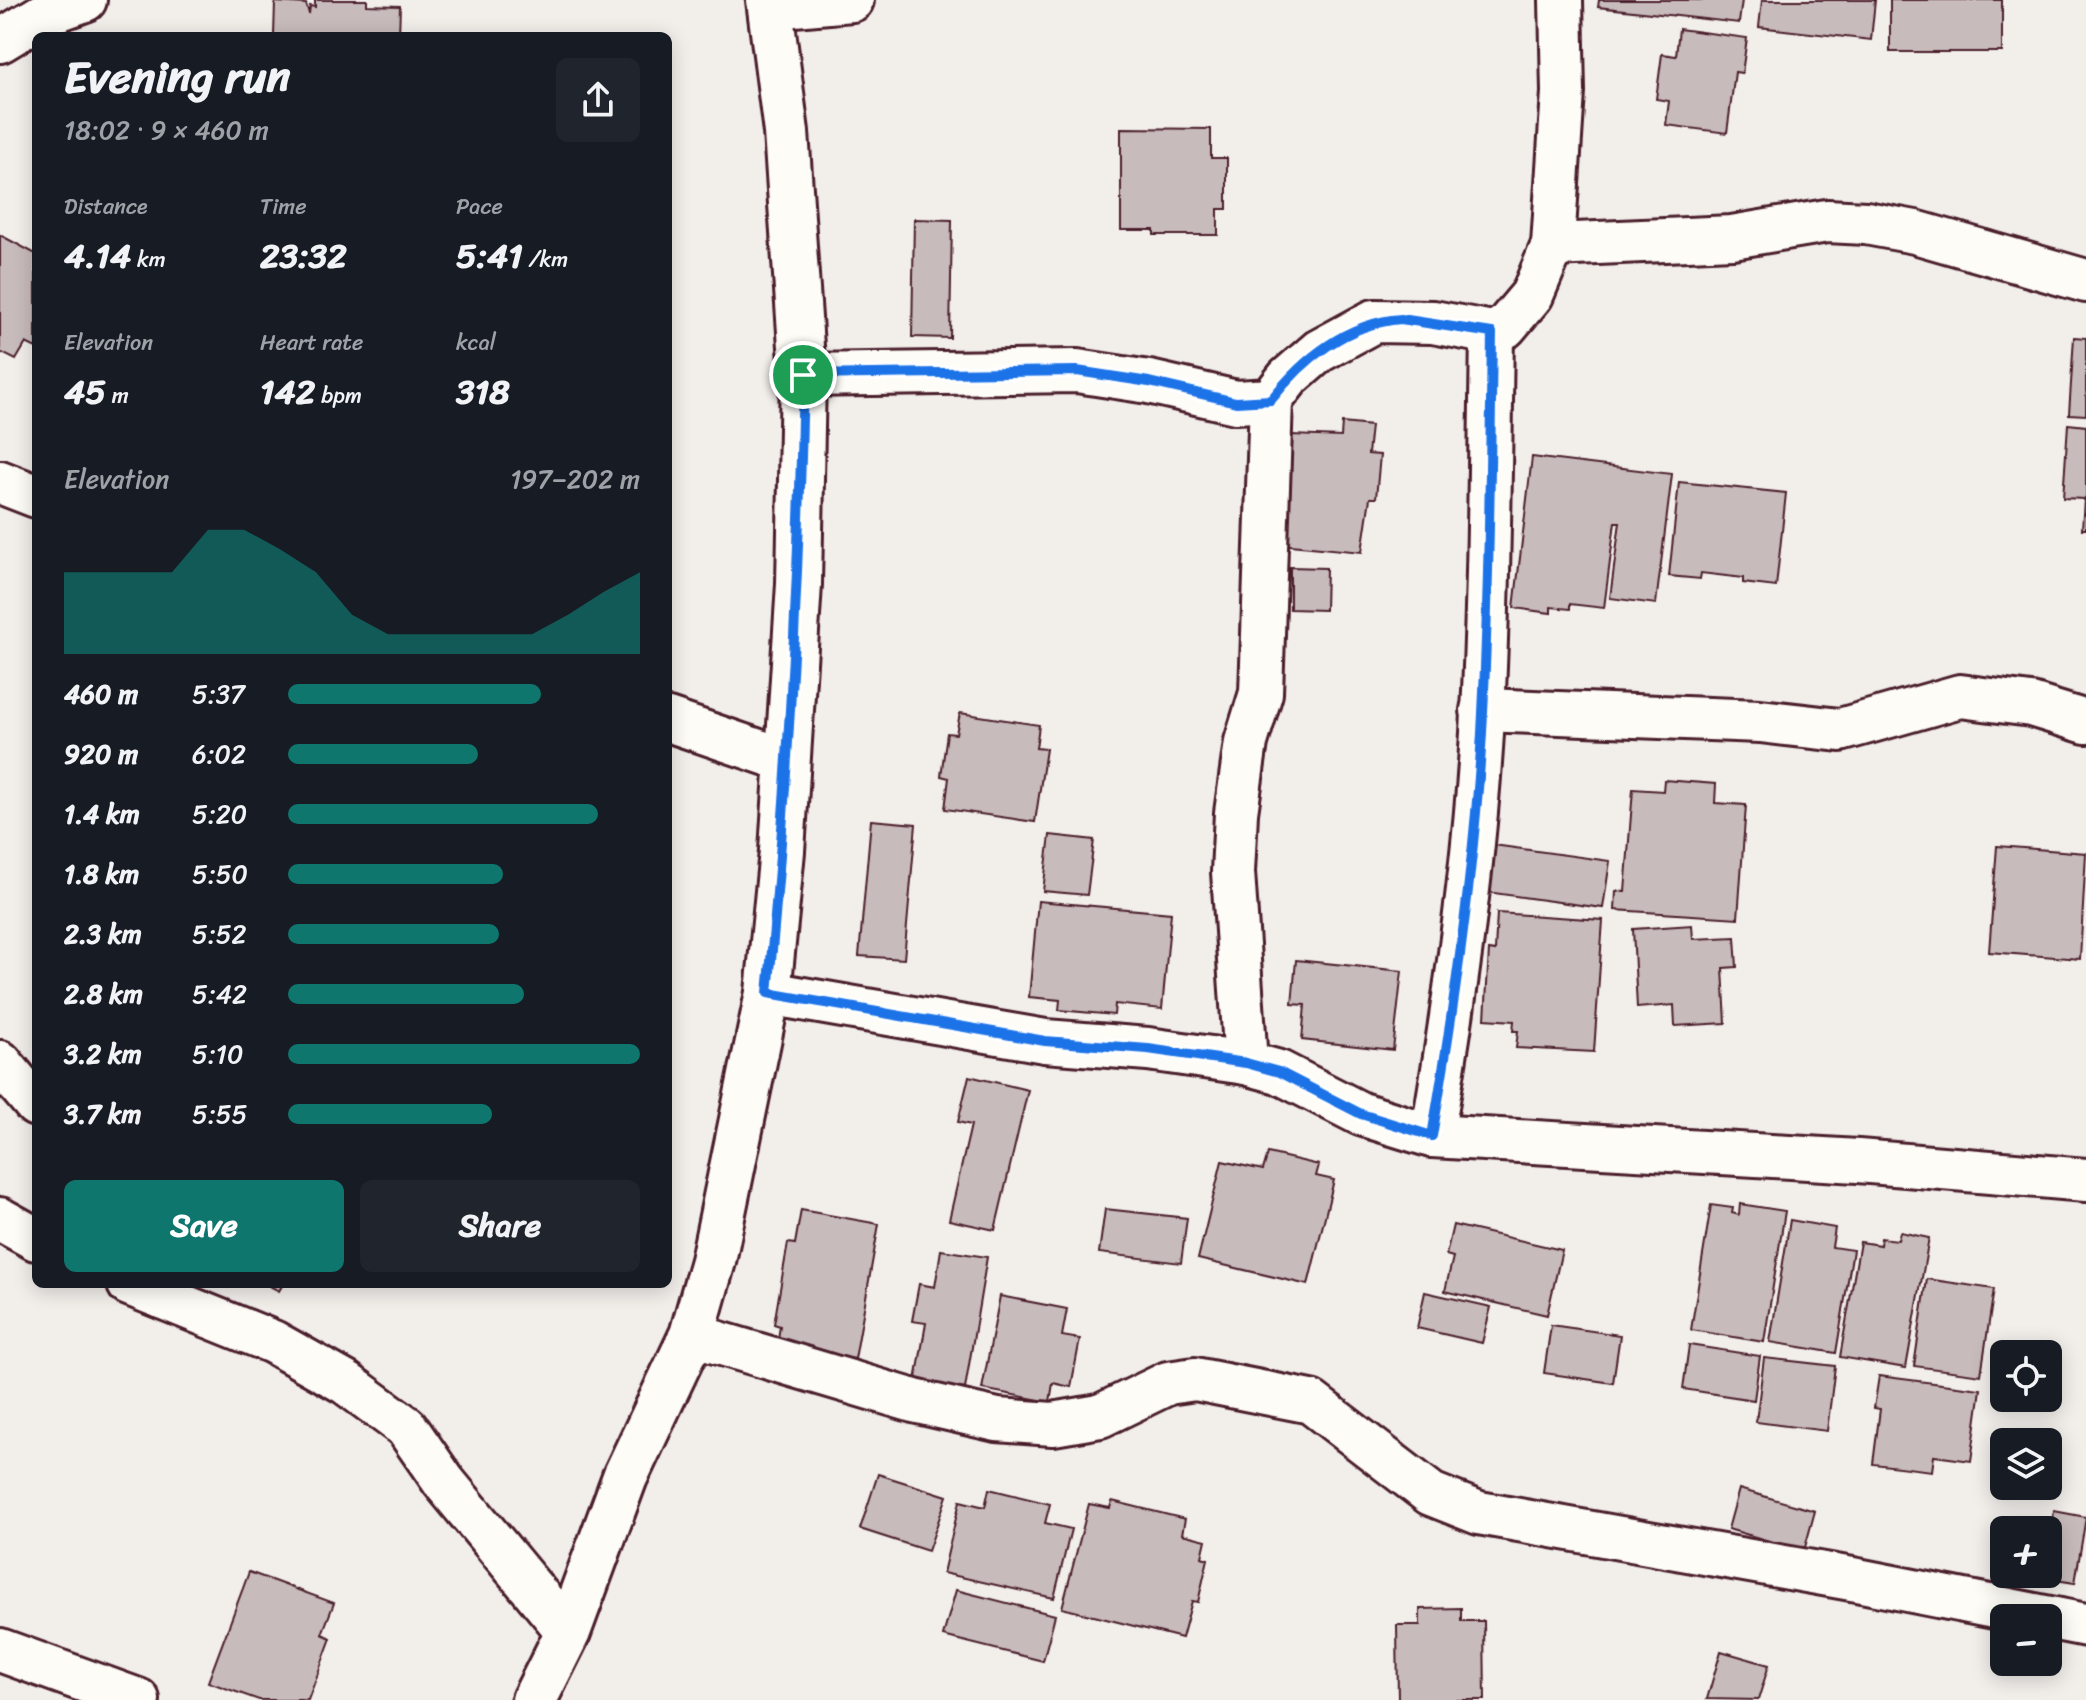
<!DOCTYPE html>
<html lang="en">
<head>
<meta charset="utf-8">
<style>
	:root { --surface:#171b24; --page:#20242c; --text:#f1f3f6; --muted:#9ea1a6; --accent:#0f766e }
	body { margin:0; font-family:Sriracha,sans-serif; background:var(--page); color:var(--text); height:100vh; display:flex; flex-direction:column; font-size:30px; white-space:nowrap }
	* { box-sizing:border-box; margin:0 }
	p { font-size:26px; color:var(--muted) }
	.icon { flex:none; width:44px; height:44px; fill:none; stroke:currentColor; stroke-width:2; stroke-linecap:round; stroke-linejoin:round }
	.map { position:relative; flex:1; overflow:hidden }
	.drawer { position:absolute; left:32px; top:32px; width:640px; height:1256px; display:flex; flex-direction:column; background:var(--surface); border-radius:12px; box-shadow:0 4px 20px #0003 }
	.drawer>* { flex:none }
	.controls { position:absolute; left:1990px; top:1340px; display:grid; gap:16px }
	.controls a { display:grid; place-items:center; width:72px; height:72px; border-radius:12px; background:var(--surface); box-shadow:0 4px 20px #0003; font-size:40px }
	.pin { position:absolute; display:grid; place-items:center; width:68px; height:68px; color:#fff; margin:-34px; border:4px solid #fff; border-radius:50%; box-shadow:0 2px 8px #0007 }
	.round { display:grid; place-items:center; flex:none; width:84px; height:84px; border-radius:12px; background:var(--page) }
	.head { display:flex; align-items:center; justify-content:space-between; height:136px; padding:0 32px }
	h1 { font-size:44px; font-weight:800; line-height:60px }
	.figures { display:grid; grid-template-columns:repeat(3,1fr); gap:12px; height:136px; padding:8px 32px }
	.figures div { display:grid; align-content:center }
	.figures b { font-size:34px; font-weight:800 }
	.figures small { font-size:22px; font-weight:400 }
	.figures p { font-size:22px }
	.chart { height:224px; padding:16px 32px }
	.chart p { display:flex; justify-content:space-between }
	.chart svg { width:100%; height:144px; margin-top:8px; fill:var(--accent); opacity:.7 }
	.cta { display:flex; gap:16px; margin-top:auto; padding:16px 32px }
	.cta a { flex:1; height:92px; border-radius:12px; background:var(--accent); color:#fff; font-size:32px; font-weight:800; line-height:92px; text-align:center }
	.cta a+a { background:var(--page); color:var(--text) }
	ul { padding:0 32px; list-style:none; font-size:26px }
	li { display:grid; grid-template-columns:128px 96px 1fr; align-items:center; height:60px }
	li i { height:20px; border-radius:10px; background:var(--accent) }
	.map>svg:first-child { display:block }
	.building { fill:#c8bbbb; stroke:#4a1f2b; stroke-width:2 }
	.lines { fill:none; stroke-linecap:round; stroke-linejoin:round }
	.minor-casing { stroke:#4a1f2b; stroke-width:48 }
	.tertiary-casing { stroke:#4a1f2b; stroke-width:50 }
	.minor { stroke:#fdfcf7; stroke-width:42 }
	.tertiary { stroke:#fdfcf7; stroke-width:44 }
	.route-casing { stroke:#fff; stroke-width:16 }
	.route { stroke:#1a73e8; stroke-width:10 }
</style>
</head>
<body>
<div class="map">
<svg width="2086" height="1700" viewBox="0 0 2086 1700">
	<rect width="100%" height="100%" fill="#f2efeb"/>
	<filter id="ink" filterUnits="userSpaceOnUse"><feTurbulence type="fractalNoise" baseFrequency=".0125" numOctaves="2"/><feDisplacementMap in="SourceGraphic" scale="16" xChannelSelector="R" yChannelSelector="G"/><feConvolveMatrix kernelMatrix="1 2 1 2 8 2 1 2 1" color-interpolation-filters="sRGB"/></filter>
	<g filter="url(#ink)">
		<g class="building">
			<polygon points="315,0 367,0 367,5 400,6 399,36 274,36 275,2 306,4 309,14 310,6 315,7"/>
			<polygon points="1599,0 1742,0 1739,23 1598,7"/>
			<polygon points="1762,0 1875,0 1871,40 1759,27"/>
			<rect x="1890" y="0" width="112" height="52"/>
			<polygon points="1679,29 1747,38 1742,73 1735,72 1727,133 1666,125 1669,101 1656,99 1662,54 1676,56"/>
			<polygon points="1121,128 1211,129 1211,158 1227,158 1227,209 1218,209 1218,235 1154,235 1154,230 1121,230"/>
			<polygon points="914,219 952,220 950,338 912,337"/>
			<polygon points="0,235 36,254 36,348 26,343 16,360 0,352"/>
			<polygon points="2074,337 2086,338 2086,415 2069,414"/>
			<polygon points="1342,423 1371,426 1368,454 1380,455 1376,498 1370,498 1362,552 1280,544 1292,435 1341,437"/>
			<polygon points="2068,424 2086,426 2086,529 2082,529 2084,499 2063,498"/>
			<polygon points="1532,457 1672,474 1656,604 1610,598 1620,522 1615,522 1604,608 1570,604 1570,609 1551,607 1551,613 1514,608"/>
			<polygon points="1679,482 1786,493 1776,587 1743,583 1743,578 1701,573 1700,579 1669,576"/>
			<polygon points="1290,567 1326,568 1325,610 1290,609"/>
			<polygon points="960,713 1039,725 1036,748 1046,749 1035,822 945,809 949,778 941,776 947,733 956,734"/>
			<polygon points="1664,780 1716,784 1715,803 1746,805 1738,918 1615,910 1616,891 1625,892 1633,789 1663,791"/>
			<polygon points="871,820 916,824 904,959 859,956"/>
			<polygon points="1050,835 1094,840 1087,895 1043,891"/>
			<polygon points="1479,843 1610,861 1603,908 1472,890"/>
			<polygon points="1997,846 2086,853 2080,959 1989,952"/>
			<polygon points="1038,901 1171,913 1162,1009 1115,1004 1114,1015 1059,1010 1060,1000 1029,997"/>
			<polygon points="1497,913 1603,920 1594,1052 1516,1048 1518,1031 1513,1031 1514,1021 1485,1019 1489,950 1495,951"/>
			<polygon points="1692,925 1693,939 1735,937 1737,967 1723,968 1726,1023 1675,1026 1674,1005 1637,1008 1633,929"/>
			<polygon points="1296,960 1402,971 1393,1050 1302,1040 1305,1005 1292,1004"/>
			<polygon points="969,1076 1028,1090 995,1230 949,1220 971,1125 958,1122"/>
			<polygon points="1268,1153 1319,1165 1316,1176 1334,1180 1308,1285 1198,1259 1222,1161 1263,1170"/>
			<polygon points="1740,1204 1785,1211 1764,1342 1691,1330 1711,1205 1733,1208 1732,1213 1739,1215"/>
			<polygon points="1105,1209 1187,1218 1181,1263 1099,1253"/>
			<polygon points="801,1210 879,1224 855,1359 777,1345 780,1326 774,1324 788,1243 795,1244"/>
			<polygon points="1790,1220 1835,1228 1832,1247 1853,1250 1836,1353 1770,1342"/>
			<polygon points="1453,1225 1562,1250 1547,1315 1445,1291 1453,1257 1446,1255"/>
			<polygon points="1900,1232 1929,1238 1906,1368 1840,1357 1860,1242 1880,1245 1881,1238 1898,1240"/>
			<polygon points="941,1250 987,1257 965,1389 916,1381 926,1323 912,1321 919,1284 935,1287"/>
			<polygon points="1927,1279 1994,1289 1981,1375 1914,1366"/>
			<polygon points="266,1284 283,1284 279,1291"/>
			<polygon points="1425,1292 1491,1307 1482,1343 1417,1328"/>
			<polygon points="1000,1296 1067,1309 1062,1336 1080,1339 1071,1387 1053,1383 1050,1402 982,1389"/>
			<polygon points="1551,1325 1620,1335 1613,1383 1544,1373"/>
			<polygon points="1689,1345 1760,1356 1754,1400 1683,1389"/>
			<polygon points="1764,1358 1835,1366 1827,1431 1756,1422"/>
			<polygon points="1879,1376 1981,1389 1971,1461 1934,1456 1932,1471 1873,1464 1880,1409 1874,1408"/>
			<polygon points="878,1474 947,1496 928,1551 860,1529"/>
			<polygon points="989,1489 1050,1504 1045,1523 1071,1529 1054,1598 943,1573 960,1501 985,1507"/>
			<polygon points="1739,1489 1815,1511 1804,1551 1728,1529"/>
			<polygon points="1112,1501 1185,1519 1182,1534 1206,1540 1202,1557 1208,1559 1198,1602 1192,1601 1182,1638 1062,1608 1089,1504 1110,1508"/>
			<polygon points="2054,1511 2086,1517 2075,1583 2024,1575 2048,1574 2048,1530 2031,1530 2032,1524 2052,1527"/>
			<polygon points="249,1572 334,1603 322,1634 331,1638 308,1700 259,1700 208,1682"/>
			<polygon points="956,1590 1055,1615 1043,1661 943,1636"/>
			<polygon points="1461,1608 1461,1621 1484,1621 1485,1700 1398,1700 1397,1625 1420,1625 1420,1609"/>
			<polygon points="1721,1651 1769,1665 1758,1700 1707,1699"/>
		</g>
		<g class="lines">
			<defs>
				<g id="minor">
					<polyline points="770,7 852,0"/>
					<polyline points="0,41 43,15 85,0"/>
					<polyline points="1553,245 1732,237 1827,221 1866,223 1915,232 2086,281"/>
					<polyline points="803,375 1077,371 1149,382 1236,402 1271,400 1288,378 1319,351 1374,321 1433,322 1492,333 1505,327 1532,295 1553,245 1563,92 1561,0"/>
					<polyline points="0,482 36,496"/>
					<polyline points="1482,710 1760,721 1840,730 1960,696 2031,705 2086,722"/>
					<polyline points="668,720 788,761"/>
					<polyline points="768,993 1045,1041 1148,1049 1246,1063 1279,1072 1361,1114 1432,1136 1858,1161 2086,1180"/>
					<polyline points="0,1062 36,1105"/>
					<polyline points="1246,1063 1233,872 1236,813 1246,742 1261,693 1271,400"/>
					<path d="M1432,1136C1455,1002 1474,868 1482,733C1489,600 1490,466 1492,333"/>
					<polyline points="0,1219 36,1239"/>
					<polyline points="129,1284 273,1342 346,1383 406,1427 444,1482 568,1632"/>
					<polyline points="692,1335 914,1401 997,1420 1053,1424 1100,1416 1168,1383 1195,1379 1311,1402 1431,1494 1479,1513 1852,1579 2086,1625"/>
					<polyline points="0,1650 138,1700"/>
				</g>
				<polyline id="tertiary" points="534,1700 568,1632 625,1477 692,1335 713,1261 768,993 782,851 799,584 803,375 786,132 769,0"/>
			</defs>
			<use href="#minor" class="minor-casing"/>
			<use href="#tertiary" class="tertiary-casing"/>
			<use href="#minor" class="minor"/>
			<use href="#tertiary" class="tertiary"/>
		</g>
	</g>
	<g class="lines" filter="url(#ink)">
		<defs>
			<path id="route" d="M1401,319L1492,333C1490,466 1489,600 1482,733C1474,868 1455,1003 1432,1136L1361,1114L1279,1072L1246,1063L1148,1049L1045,1041L768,993C788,787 799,582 803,375L1077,371L1149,382L1236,402L1271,400C1303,359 1347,323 1401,319Z"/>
		</defs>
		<use href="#route" class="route-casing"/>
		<use href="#route" class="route"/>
	</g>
</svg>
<div class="controls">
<a><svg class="icon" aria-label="locate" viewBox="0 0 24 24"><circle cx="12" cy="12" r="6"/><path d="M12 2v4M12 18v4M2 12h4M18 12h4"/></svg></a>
<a><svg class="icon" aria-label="layers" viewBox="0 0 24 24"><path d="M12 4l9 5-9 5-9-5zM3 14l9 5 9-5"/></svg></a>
<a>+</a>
<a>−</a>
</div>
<div class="pin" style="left:803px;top:375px;background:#1e9e55"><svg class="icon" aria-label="arrive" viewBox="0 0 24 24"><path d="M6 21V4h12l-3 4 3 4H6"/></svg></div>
<section class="drawer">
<div class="head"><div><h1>Evening run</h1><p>18:02 · 9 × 460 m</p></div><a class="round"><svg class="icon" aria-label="share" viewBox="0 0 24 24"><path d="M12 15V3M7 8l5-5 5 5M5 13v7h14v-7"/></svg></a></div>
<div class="figures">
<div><p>Distance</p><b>4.14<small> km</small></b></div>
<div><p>Time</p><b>23:32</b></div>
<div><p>Pace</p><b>5:41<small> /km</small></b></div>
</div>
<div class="figures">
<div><p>Elevation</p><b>45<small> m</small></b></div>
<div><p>Heart rate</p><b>142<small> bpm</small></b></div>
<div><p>kcal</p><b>318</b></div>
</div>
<div class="chart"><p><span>Elevation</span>197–202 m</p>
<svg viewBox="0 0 160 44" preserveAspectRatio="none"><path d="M0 44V19L10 19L20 19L30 19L40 6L50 6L60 12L70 19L80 32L90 38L100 38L110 38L120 38L130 38L140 32L150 25L160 19V44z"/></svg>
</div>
<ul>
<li><b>460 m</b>5:37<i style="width:72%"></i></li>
<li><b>920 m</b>6:02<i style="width:54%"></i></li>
<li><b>1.4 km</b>5:20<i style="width:88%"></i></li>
<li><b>1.8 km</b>5:50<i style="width:61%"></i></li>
<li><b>2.3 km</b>5:52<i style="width:60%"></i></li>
<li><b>2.8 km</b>5:42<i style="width:67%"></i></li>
<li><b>3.2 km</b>5:10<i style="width:100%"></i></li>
<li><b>3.7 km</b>5:55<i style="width:58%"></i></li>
</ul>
<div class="cta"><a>Save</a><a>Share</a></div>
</section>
</div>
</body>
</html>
